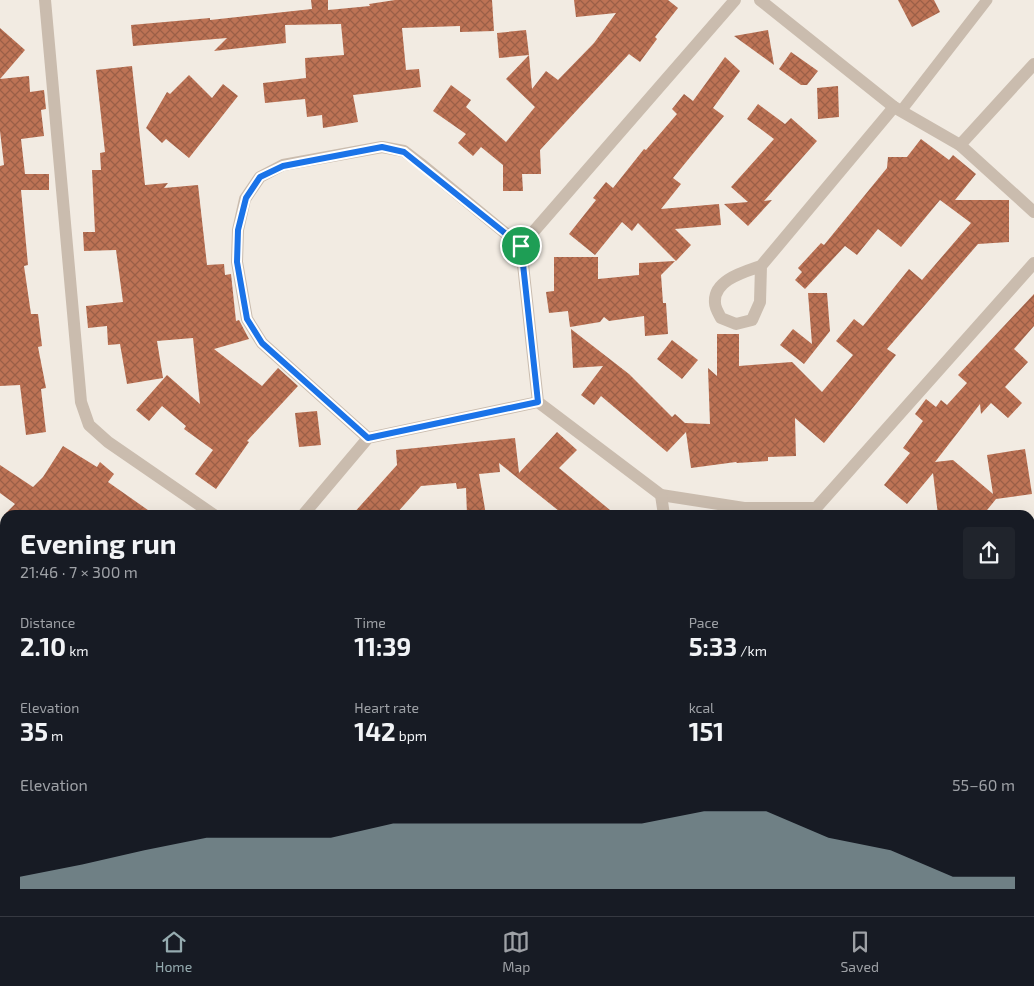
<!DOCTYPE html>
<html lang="en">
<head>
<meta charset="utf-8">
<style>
	:root { --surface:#171b24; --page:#20242c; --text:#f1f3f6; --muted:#9ea1a6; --line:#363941; --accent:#95abaf }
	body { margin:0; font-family:"Exo 2",sans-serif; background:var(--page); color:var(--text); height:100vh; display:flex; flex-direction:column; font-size:19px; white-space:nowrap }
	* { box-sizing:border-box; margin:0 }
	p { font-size:16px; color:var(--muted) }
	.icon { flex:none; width:28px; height:28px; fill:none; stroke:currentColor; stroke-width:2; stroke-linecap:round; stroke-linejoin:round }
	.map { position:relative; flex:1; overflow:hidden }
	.side { position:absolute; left:0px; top:510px; width:1035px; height:406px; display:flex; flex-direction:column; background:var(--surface); border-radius:15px 15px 0 0; box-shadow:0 5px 20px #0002 }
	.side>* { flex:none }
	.pin { position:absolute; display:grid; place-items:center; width:42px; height:42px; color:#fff; margin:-21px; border:2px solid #fff; border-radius:50%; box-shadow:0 1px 5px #0007 }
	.round { display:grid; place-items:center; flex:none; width:52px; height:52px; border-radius:5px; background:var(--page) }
	.overview { display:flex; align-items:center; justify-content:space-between; height:85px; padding:0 20px }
	h1 { font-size:28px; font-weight:700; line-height:38px }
	.stats { display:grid; grid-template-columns:repeat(3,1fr); gap:8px; height:85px; padding:5px 20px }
	.stats div { display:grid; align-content:center }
	.stats b { font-size:25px; font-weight:700 }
	.stats small { font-size:14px; font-weight:400 }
	.stats p { font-size:14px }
	.chart { height:140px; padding:10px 20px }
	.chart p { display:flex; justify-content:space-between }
	.chart svg { width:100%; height:90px; margin-top:5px; fill:var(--accent); opacity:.7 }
	.dock { display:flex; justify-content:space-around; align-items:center; height:70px; border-top:1px solid var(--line); background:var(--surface); font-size:14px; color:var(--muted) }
	.dock a { display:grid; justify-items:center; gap:2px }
	.dock .current { color:var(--accent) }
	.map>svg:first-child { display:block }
	.building { fill:url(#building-cross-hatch) }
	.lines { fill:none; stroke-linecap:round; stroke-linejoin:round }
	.lane { stroke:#cabcae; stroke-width:11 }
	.street { stroke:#cabcae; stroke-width:12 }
	.route-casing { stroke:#fff; stroke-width:10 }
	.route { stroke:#1a73e8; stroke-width:6 }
</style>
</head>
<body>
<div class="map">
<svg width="1034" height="916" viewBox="0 0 1034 916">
	<defs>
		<pattern id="building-cross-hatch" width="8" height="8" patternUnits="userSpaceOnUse" patternTransform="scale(1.25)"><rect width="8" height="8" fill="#bd7355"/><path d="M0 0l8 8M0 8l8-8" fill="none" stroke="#9b5f47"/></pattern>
	</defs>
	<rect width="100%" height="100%" fill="#f2ebe2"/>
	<g class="building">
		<polygon points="311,0 328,0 328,10 370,6 369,4 395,0 492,0 494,31 460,32 460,26 402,28 406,70 419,69 421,87 353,95 358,122 323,128 322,115 307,117 305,99 265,103 263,83 306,78 305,58 344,55 341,24 285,25 286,43 214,51 227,38 133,46 131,25 210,18 210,20 312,9"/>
		<polygon points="574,0 668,0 678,8 655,37 657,39 640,62 629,54 540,150 541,174 522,174 523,191 503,191 503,165 481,147 473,156 458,143 466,134 433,111 451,85 471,100 466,107 506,142 535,107 506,79 529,55 532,89 546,71 558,80 594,43 616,13 576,17"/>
		<polygon points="898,0 934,0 940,12 912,27"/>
		<polygon points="0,28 25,50 0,79 29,76 30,92 44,90 46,109 41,110 44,136 21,139 25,174 49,174 49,190 21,190 28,265 24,266 31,314 38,314 42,346 38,347 46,388 41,389 46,432 26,435 20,385 0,386 0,166 4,165 0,131"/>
		<polygon points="526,30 529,55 499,58 497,33"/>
		<polygon points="768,30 774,65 734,36"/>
		<polygon points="791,52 818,71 807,85 801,85 779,69"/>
		<polygon points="725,57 740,71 713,108 724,116 673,178 681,184 661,209 719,204 721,225 675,229 691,245 676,261 638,223 632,231 622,222 595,255 569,234 596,200 593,198 606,182 613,188 644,149 646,150 677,114 672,109 684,94 693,101"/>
		<polygon points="132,66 145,185 168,183 164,188 198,185 207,265 224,264 225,275 231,274 236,321 239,320 249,339 214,349 262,386 278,368 298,386 247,441 249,442 216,489 195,474 213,450 184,429 186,426 162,406 149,421 136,410 167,375 200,404 193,338 157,341 163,378 127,384 120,344 108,345 107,326 88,328 86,306 123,302 116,250 84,251 83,232 95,232 92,170 101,170 100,153 105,152 96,70"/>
		<polygon points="189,75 212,98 223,84 238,96 189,158 166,139 162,143 146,128 167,92 170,94"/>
		<polygon points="838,86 839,117 818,119 817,88"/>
		<polygon points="758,104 785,124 791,118 817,141 764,201 772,200 748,226 724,204 748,202 731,187 774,139 747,119"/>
		<polygon points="921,139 949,160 953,155 976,174 955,200 1009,200 1009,242 978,244 887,349 896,355 824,443 795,418 796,456 768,457 768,461 737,463 736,462 691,468 686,432 667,452 601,396 594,405 581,395 603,366 573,368 571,329 629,374 672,417 675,414 685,423 710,424 708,368 717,376 717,334 739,334 739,366 792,362 822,392 853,355 836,341 854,319 863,326 909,269 922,280 971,223 940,200 901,247 878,229 857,255 845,246 805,289 795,280 802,272 798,268 821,243 824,245 887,168 888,157 907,157"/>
		<polygon points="554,257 598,257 598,279 639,275 639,263 675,261 661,275 663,303 666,303 668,334 645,336 644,316 609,321 604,317 600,322 570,327 568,311 549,313 546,292 554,291"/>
		<polygon points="808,293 827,293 830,331 804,364 780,345 793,329 812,344"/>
		<polygon points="1034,294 1034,326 1014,349 1028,362 1005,387 1022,403 1008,418 991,403 981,414 980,404 935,462 953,460 993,494 987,455 1025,449 1032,494 996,499 983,515 938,515 933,473 907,504 884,485 910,453 903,448 923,421 915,414 926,399 936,407 941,400 947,405 967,383 958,375"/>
		<polygon points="672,340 698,360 682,379 657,359"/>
		<polygon points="317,411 321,445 299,447 295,413"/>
		<polygon points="557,432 577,450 559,468 616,515 564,515 499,463 500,472 479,474 486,515 467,515 466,488 457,489 456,483 421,486 395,515 352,515 397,465 396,450 515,438 519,473"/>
		<polygon points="63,446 97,467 100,462 114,474 108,482 155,515 4,515 15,504 0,493 0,465 33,487 43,477"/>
	</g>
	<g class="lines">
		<polyline class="lane" points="901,111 987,0"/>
		<g class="street">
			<polyline points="45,0 81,402 89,425 108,442 214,515"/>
			<polyline points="760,0 894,107 960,145 1034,212"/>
			<polyline points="960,145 1034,64"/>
			<polyline points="521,246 735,0"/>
			<path d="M761,266L760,302L752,320L736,324L721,318C719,314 715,308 715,303C713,280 744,272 761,266L894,107"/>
			<polyline points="368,438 262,343 247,319 237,262 238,230 245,199 260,177 283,165 382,147 404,151 421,164 521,246 538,402 661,495 744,508 816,508 1034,263"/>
			<polyline points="661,495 664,515"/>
			<polyline points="303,515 368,438 538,402"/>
			<polyline points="1030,529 1034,529"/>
			<polyline points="0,563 5,568"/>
			<polyline points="1030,587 1034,584"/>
			<polyline points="0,715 5,709"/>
			<polyline points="1030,754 1034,754"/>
			<polyline points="0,831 5,836"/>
			<polyline points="0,854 5,848"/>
			<polyline points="1030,898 1034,898"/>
			<polyline points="98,911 104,916"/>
			<polyline points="413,911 419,916"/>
			<polyline points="477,916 481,911"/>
			<polyline points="718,916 722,911"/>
			<polyline points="979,916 983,911"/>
		</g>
	</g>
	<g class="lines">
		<defs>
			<polygon id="route" points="382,147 404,152 521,246 538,402 368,438 262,343 247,319 237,262 238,230 246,198 260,177 283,166"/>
		</defs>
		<use href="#route" class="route-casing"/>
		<use href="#route" class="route"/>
	</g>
</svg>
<div class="pin" style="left:521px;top:246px;background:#1e9e55"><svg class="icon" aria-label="arrive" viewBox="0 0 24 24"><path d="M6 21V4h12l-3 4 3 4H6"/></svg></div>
<section class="side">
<div class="overview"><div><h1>Evening run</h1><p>21:46 · 7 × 300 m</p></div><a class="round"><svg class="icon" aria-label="share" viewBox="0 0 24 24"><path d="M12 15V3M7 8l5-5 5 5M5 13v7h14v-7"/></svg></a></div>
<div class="stats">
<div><p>Distance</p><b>2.10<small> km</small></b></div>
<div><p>Time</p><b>11:39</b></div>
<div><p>Pace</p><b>5:33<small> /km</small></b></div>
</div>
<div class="stats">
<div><p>Elevation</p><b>35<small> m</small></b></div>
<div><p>Heart rate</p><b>142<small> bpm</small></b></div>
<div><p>kcal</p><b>151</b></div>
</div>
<div class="chart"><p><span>Elevation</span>55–60 m</p>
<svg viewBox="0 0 160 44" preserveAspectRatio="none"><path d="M0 44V38L10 32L20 25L30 19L40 19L50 19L60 12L70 12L80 12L90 12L100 12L110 6L120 6L130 19L140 25L150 38L160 38V44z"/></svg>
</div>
</section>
</div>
<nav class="dock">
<a class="current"><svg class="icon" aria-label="home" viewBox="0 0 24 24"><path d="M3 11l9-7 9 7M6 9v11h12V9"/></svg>Home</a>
<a><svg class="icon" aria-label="map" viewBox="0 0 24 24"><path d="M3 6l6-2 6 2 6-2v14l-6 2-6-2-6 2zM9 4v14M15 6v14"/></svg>Map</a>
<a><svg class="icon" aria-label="saved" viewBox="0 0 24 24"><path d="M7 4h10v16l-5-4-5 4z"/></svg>Saved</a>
</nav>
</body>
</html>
